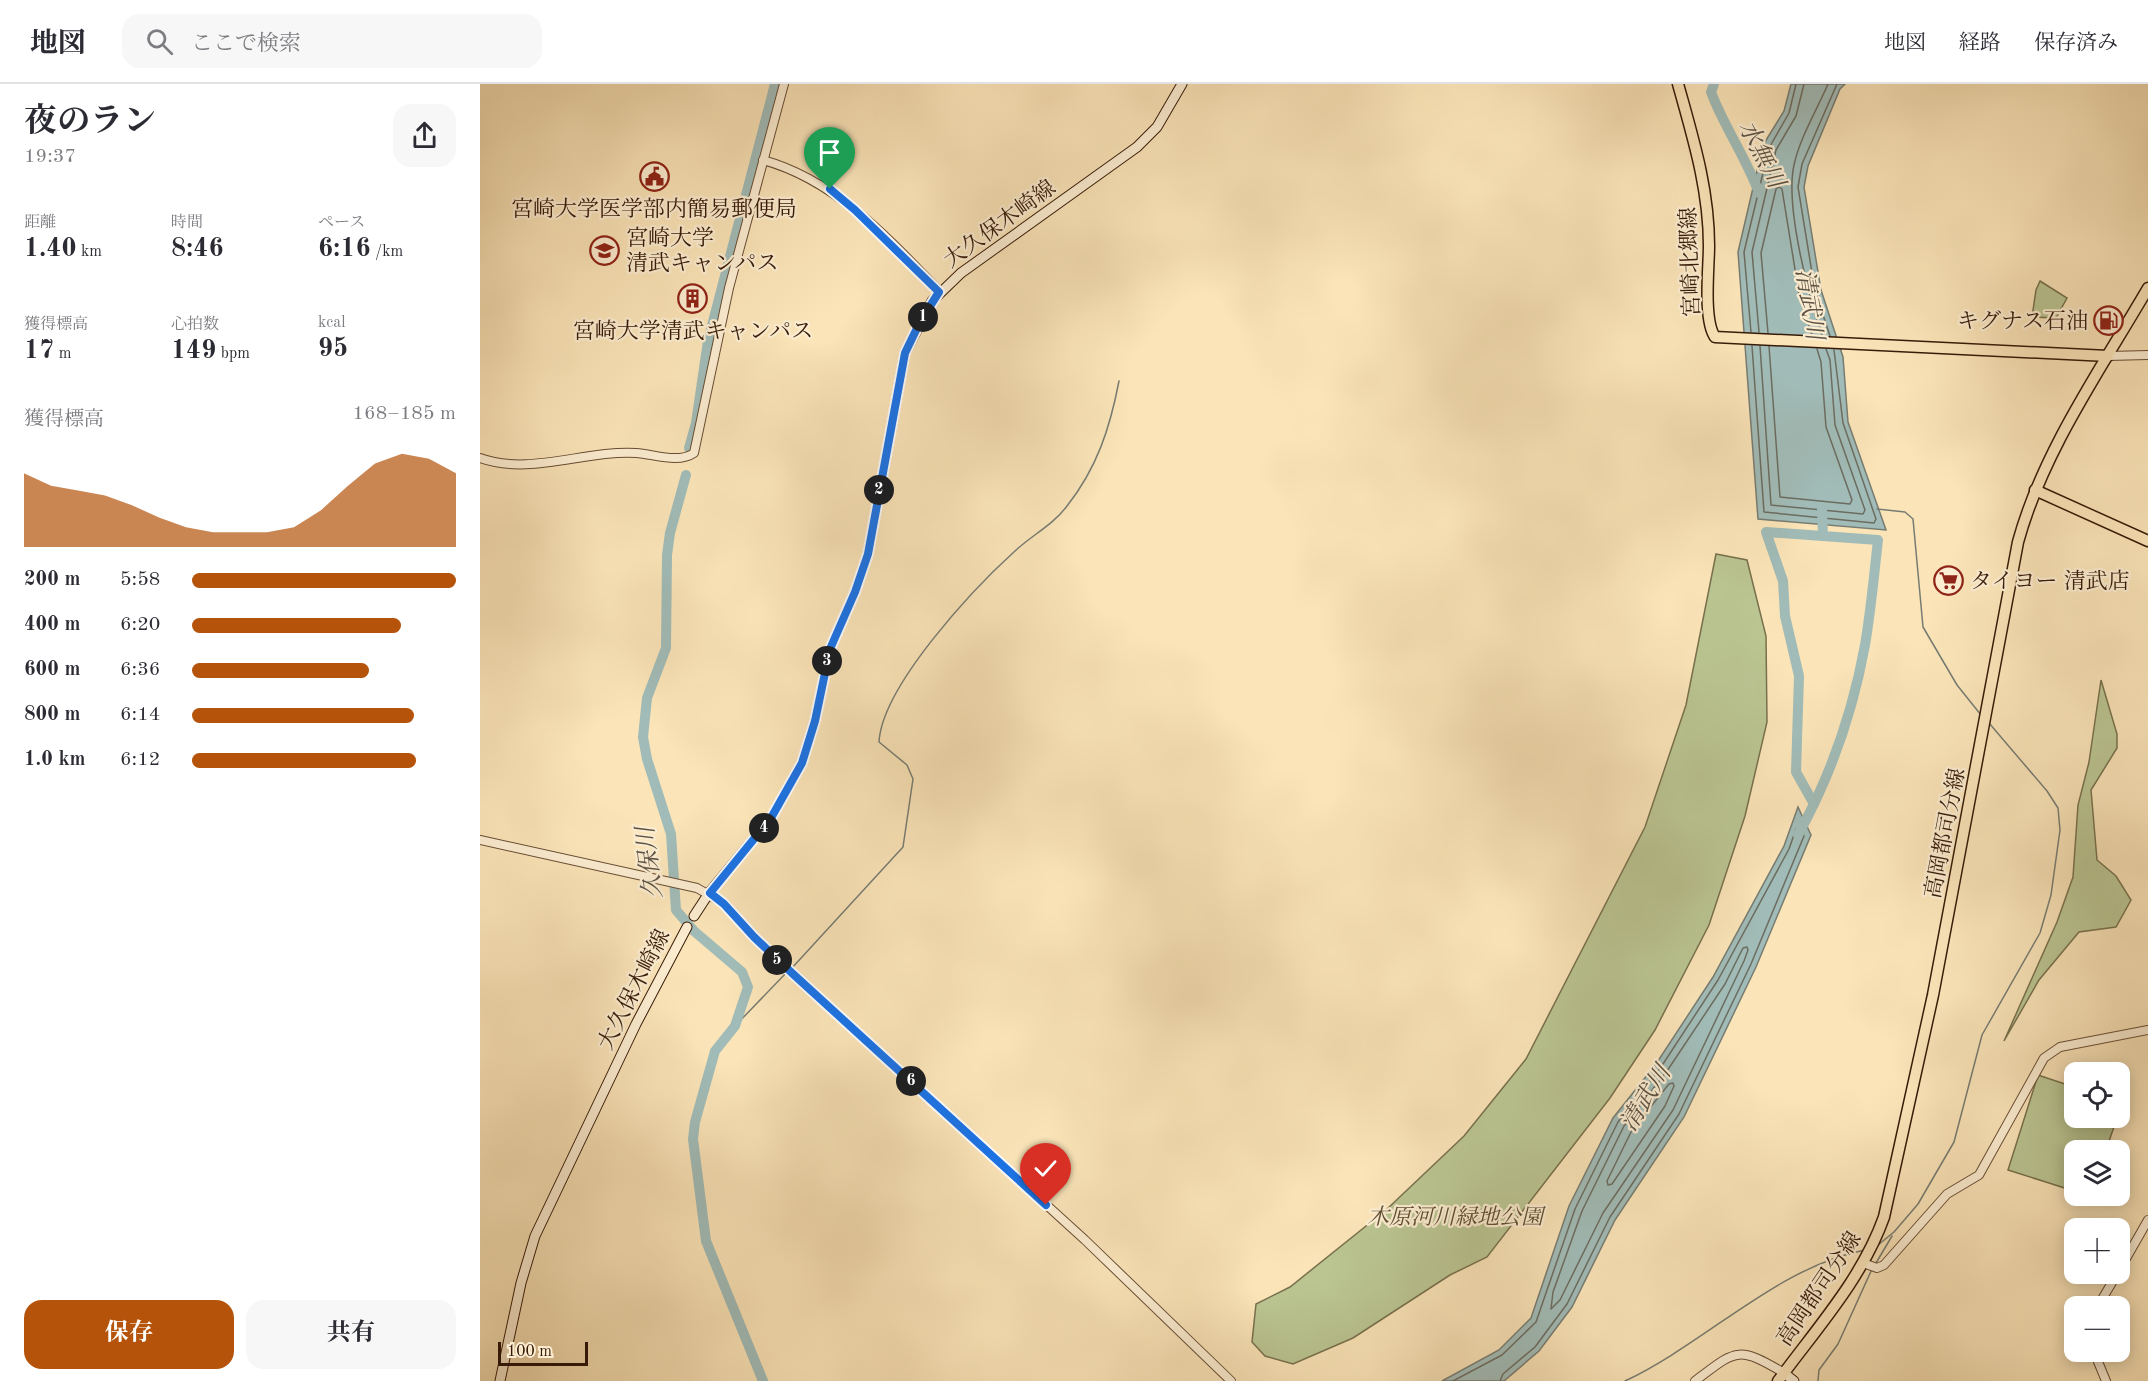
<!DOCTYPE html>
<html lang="ja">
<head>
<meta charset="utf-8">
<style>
	:root { --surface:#fff; --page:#f7f7f7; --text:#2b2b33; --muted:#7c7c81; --line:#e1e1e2; --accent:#b45309 }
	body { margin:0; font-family:"Old Standard TT","Noto Serif JP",serif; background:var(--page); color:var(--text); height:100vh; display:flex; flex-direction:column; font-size:22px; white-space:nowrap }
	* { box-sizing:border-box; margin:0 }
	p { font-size:20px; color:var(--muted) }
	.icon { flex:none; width:33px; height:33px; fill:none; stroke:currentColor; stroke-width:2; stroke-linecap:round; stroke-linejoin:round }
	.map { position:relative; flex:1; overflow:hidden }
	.details { display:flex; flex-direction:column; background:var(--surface); width:480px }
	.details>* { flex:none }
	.controls { position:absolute; left:1584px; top:978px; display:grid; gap:12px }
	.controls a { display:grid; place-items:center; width:66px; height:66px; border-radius:12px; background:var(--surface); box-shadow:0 3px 15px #0003; font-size:30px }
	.scale { position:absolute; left:18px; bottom:15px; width:90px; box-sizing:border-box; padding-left:6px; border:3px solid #371b08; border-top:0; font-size:16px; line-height:21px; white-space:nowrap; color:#371b08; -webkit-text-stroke:4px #fcedd1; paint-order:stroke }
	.pin { position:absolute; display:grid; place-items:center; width:51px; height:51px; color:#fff; margin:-62px -26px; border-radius:50% 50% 50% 0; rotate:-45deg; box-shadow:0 0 6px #0007 }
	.pin .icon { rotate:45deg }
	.km { position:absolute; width:30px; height:30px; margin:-15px; border-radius:50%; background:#222; color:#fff; font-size:16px; line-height:30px; text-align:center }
	.round { display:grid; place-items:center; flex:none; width:63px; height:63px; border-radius:18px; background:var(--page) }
	.summary { display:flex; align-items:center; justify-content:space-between; height:102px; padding:0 24px }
	h1 { font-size:33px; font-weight:700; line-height:45px }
	.stats { display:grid; grid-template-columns:repeat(3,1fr); gap:9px; height:102px; padding:6px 24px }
	.stats div { display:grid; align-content:center }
	.stats b { font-size:26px; font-weight:700 }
	.stats small { font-size:16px; font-weight:400 }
	.stats p { font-size:16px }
	.chart { height:168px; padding:12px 24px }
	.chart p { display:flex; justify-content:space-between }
	.chart svg { width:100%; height:108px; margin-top:6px; fill:var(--accent); opacity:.7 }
	.cta { display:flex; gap:12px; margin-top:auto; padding:12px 24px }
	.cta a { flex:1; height:69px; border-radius:18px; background:var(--accent); color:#fff; font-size:24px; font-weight:700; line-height:69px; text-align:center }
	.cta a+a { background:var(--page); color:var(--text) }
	ul { padding:0 24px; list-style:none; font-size:20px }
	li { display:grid; grid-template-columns:96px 72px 1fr; align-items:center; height:45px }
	li i { height:15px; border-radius:8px; background:var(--accent) }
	header { display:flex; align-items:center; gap:36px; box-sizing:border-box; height:84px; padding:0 30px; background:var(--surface); border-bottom:2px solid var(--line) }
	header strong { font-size:28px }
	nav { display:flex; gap:33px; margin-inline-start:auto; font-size:21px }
	.search { width:420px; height:54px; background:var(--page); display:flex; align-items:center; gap:15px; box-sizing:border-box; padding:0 21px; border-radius:18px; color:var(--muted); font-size:22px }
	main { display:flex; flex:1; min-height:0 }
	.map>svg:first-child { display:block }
	.green { fill:#bac592; stroke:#78704d; stroke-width:1.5 }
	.water { fill:#a1bcb8; stroke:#777c72; stroke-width:1.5 }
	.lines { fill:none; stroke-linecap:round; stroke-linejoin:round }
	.shore { stroke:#6c6c60; stroke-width:1.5 }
	.stream { stroke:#777c72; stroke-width:1.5 }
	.river { stroke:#a1bcb8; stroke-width:10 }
	.tertiary-casing { stroke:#684d34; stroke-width:10 }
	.secondary-casing { stroke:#371b08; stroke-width:11 }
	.primary-casing { stroke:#371b08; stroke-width:13 }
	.tertiary { stroke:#fcedd1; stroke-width:8 }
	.secondary { stroke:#fcedd1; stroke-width:9 }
	.primary { stroke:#fae4b8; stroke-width:10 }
	.route-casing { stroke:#fff; stroke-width:12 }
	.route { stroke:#1a73e8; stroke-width:8 }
	.labels { text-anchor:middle; stroke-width:4.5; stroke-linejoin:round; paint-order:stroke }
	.poi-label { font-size:22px; fill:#371b08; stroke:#fcedd1 }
	.street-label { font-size:22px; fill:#371b08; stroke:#fcedd1 }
	.park-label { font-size:22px; font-style:italic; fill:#5e4e31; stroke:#fcedd1 }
	.water-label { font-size:24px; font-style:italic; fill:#5c5346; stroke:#fcedd1 }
</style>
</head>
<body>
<header>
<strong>地図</strong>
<div class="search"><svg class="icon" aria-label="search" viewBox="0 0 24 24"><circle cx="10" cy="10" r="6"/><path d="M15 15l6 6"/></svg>ここで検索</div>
<nav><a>地図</a><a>経路</a><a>保存済み</a></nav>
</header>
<main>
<section class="details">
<div class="summary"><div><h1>夜のラン</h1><p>19:37</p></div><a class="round"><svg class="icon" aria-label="share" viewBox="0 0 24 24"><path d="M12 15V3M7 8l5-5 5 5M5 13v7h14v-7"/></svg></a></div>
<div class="stats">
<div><p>距離</p><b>1.40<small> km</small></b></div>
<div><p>時間</p><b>8:46</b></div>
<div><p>ペース</p><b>6:16<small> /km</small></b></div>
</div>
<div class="stats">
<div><p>獲得標高</p><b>17<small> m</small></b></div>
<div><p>心拍数</p><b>149<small> bpm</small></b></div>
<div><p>kcal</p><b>95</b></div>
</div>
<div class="chart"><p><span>獲得標高</span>168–185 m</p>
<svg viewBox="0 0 160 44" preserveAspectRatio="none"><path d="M0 44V14L10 19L20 21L30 23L40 27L50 32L60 36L70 38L80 38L90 38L100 36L110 29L120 19L130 10L140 6L150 8L160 14V44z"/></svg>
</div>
<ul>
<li><b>200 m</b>5:58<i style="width:100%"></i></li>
<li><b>400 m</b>6:20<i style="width:79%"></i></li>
<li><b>600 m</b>6:36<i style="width:67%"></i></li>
<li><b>800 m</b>6:14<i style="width:84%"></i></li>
<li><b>1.0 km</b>6:12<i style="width:85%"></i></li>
</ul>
<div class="cta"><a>保存</a><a>共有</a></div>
</section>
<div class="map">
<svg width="1668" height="1297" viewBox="0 0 1668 1297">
	<rect width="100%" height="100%" fill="#fae4b8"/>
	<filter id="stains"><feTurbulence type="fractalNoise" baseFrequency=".00333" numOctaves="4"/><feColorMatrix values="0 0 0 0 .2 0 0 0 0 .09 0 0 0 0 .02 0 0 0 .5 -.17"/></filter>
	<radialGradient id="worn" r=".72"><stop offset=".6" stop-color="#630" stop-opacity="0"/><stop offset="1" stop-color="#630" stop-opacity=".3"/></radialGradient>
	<g class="green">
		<polygon points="1560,197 1587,214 1576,234 1552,233 1556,206"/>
		<polygon points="1236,470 1267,476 1286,552 1287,638 1265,732 1229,841 1175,946 1130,1014 1007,1173 970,1191 873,1254 813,1280 785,1272 772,1258 776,1220 810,1203 906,1126 984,1052 1046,975 1165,743 1206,621"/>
		<polygon points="1621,596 1637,650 1637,664 1611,706 1617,776 1636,792 1651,816 1636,843 1599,848 1559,896 1524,957 1577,838 1593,793 1598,721 1609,678"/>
		<polygon points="1558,991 1594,1003 1594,1034 1637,1034 1626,1066 1594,1066 1594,1107 1528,1086"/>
	</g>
	<g class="water">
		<polygon points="1311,0 1365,0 1360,5 1328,82 1324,103 1341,206 1363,273 1368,338 1406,446 1278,435 1258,168 1283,61 1304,27"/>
		<polygon points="1318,723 1331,751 1276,883 1204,1033 1135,1136 1092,1223 1059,1267 1024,1297 962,1297 1019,1266 1051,1234 1089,1122 1133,1034 1176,980 1233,893 1304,762"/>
	</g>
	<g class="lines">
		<g class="shore">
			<polyline points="1271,248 1264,168 1289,64 1309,29 1316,0"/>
			<polyline points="1279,248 1272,168 1296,66 1316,32 1324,0"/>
			<polyline points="1288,249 1281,169 1296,105 1299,103 1302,105 1319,210 1332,251"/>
			<path d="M1342,251C1328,210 1305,122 1314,81C1320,53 1337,26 1348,0"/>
			<polyline points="1350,252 1335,207 1318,103 1322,80 1357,0"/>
			<polyline points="1272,262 1284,428 1394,439 1396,435 1363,339 1354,266"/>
			<polyline points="1280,262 1291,421 1383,430 1385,426 1355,341 1350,276 1346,265"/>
			<polyline points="1289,262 1300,413 1370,420 1372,416 1346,343 1341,278 1337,265"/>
			<polygon points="1267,863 1268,866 1264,877 1193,1026 1123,1129 1080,1216 1071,1225 1073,1208 1102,1127 1144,1042 1187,987 1245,900 1263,864"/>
			<polygon points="1193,999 1194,1002 1185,1022 1132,1100 1128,1101 1127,1097 1152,1046 1189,1000"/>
			<polyline points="973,1297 1022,1271 1056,1238 1095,1125 1138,1038 1181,983 1238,896 1309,765 1316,745 1320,744 1324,752 1271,880 1199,1030 1130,1133 1087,1220 1055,1263 1023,1290 1020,1297"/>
		</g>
		<g class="stream">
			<polyline points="1397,425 1425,428 1433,435 1443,543 1477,601 1501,631"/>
			<path d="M311,885L423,763L433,695L427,681L399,658C402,602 494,504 535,467C552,451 573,441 587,422C617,384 630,344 639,297"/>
			<polyline points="255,942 307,888"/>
			<polyline points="1398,1161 1414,1148 1438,1120 1474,1058 1502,951 1560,849 1571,811 1580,746 1578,724 1567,707 1509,639"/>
			<polyline points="1396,1179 1412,1152"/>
			<path d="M1145,1297C1226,1259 1297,1183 1385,1166"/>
			<polyline points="1338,1297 1339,1286 1358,1260 1392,1185"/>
		</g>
		<g class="river">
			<path d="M1234,0L1231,8C1244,43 1266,73 1279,109"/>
			<polyline points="209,364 216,339 228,257 295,0"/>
			<polyline points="206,391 190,449 187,471 186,564 167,614 163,653 167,675 191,750 196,826 214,847 262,888 268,903 255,942 235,967 215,1038 213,1055 226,1157 283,1297"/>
			<polyline points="1334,720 1316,688 1319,592 1305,532 1303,497 1286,448 1343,452"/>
			<path d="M1318,751C1350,693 1373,627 1385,561C1391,526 1394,491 1398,456L1343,452L1342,426"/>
		</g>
		<defs>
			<g id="tertiary">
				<path d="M283,76C356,96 409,155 460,208"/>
				<polyline points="1628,272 1668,271"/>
				<path d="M0,374C49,392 105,366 156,369C174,370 198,380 214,369L249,204L304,0"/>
				<polyline points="0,756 217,804 245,820 274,853 313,890 605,1156 751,1297"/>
				<polyline points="1383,1179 1397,1184 1404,1181 1467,1110 1499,1091 1564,974 1580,963 1668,946"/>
				<polyline points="1640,1185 1668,1136"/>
				<polyline points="1618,1222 1637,1190"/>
				<polyline points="1614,1268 1626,1297"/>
				<path d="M1215,1297C1256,1266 1257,1261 1304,1289"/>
			</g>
			<g id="secondary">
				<polyline points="214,832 229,809 291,734 322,679 335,637 350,565 375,508 388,470 425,269 452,217 481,189 657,63 677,43 702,0"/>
				<polyline points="1304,1289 1314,1297"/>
				<polyline points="20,1297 41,1199 55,1152 156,940 207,843"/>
			</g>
			<g id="primary">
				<path d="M1198,0C1213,54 1229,105 1229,162C1229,183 1223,236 1235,253L1628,272"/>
				<polyline points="1555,406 1668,457"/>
				<path d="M1298,1297C1336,1245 1382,1195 1404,1133L1453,911L1538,458C1563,367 1621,285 1668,204"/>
			</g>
		</defs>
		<use href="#tertiary" class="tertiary-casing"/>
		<use href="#secondary" class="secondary-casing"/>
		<use href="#primary" class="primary-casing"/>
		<use href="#tertiary" class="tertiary"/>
		<use href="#secondary" class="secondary"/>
		<use href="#primary" class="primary"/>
	</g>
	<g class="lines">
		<defs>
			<polyline id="route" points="350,105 375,126 459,208 440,238 425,269 388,470 375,508 350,565 335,637 322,679 291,734 230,809 244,820 274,853 313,890 566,1121"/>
		</defs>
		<use href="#route" class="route-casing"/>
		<use href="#route" class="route"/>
	</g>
	<defs>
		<symbol id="civic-ring" viewBox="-11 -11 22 22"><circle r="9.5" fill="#fcedd1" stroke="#8f2418" stroke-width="1.5"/><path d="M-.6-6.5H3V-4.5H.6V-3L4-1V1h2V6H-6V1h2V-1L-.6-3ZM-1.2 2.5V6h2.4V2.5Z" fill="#8f2418"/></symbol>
		<symbol id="university-ring" viewBox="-11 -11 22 22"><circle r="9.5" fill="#fcedd1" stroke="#8f2418" stroke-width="1.5"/><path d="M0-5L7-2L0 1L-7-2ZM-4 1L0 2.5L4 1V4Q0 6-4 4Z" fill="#8f2418"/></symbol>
		<symbol id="building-ring" viewBox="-11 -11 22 22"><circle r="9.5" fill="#fcedd1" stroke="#8f2418" stroke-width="1.5"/><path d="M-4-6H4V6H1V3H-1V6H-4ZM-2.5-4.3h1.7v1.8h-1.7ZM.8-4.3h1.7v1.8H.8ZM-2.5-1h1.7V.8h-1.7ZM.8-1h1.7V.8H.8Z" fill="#8f2418"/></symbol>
		<symbol id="fuel-ring" viewBox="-11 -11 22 22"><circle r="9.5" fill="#fcedd1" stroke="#8f2418" stroke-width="1.5"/><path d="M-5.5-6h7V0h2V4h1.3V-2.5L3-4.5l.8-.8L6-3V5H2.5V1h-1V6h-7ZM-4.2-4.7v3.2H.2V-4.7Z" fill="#8f2418"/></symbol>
		<symbol id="supermarket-ring" viewBox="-11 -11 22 22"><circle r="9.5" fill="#fcedd1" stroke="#8f2418" stroke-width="1.5"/><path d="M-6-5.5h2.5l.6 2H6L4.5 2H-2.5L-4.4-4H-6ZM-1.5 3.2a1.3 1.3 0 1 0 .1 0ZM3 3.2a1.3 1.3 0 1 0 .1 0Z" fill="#8f2418"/></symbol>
	</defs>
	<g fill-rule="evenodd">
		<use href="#civic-ring" x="158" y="76" width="33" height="33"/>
		<use href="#university-ring" x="108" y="150" width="33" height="33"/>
		<use href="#building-ring" x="196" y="198" width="33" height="33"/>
		<use href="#fuel-ring" x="1612" y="220" width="33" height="33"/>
		<use href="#supermarket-ring" x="1452" y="480" width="33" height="33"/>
	</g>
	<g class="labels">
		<g class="poi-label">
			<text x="174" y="132">宮崎大学医学部内簡易郵便局</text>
			<text x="146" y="161" text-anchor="start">宮崎大学<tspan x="146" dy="25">清武キャンパス</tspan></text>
			<text x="1608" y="244" text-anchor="end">キグナス石油</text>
			<text x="213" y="254">宮崎大学清武キャンパス</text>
			<text x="1490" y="504" text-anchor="start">タイヨー 清武店</text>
		</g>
		<g class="street-label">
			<text transform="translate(519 139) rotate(-36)" y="8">大久保木崎線</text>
			<text transform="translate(1209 178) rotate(-92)" y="8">宮崎北郷線</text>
			<text transform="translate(1464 749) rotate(-79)" y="8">高岡都司分線</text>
			<text transform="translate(153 905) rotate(-63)" y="8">大久保木崎線</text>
			<text transform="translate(1338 1204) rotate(-56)" y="8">高岡都司分線</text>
		</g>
		<g class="park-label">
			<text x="975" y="1140">木原河川緑地公園</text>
		</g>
		<g class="water-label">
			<text transform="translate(1282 70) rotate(63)" y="8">水無川</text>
			<text transform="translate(1330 220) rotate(81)" y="8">清武川</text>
			<text transform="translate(169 779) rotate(-97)" y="8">久保川</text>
			<text transform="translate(1165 1014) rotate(-58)" y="8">清武川</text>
		</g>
	</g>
	<rect width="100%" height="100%" filter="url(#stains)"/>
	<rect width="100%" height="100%" fill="url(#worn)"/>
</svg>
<div class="controls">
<a><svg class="icon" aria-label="locate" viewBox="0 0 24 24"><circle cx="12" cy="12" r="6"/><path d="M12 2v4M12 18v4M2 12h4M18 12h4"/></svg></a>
<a><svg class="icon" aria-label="layers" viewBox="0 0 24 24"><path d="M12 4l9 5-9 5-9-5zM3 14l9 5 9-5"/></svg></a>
<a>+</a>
<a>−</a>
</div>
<div class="scale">100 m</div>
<div class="pin" style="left:350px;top:105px;background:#1e9e55"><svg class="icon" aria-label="arrive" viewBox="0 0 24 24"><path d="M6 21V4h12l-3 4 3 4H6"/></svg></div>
<div class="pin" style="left:566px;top:1121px;background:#d93025"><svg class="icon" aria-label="check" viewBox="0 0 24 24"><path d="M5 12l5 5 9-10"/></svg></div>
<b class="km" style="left:443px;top:233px">1</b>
<b class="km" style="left:399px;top:406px">2</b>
<b class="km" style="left:347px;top:577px">3</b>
<b class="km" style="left:284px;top:744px">4</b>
<b class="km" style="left:297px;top:876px">5</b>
<b class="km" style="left:431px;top:997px">6</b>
</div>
</main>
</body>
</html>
